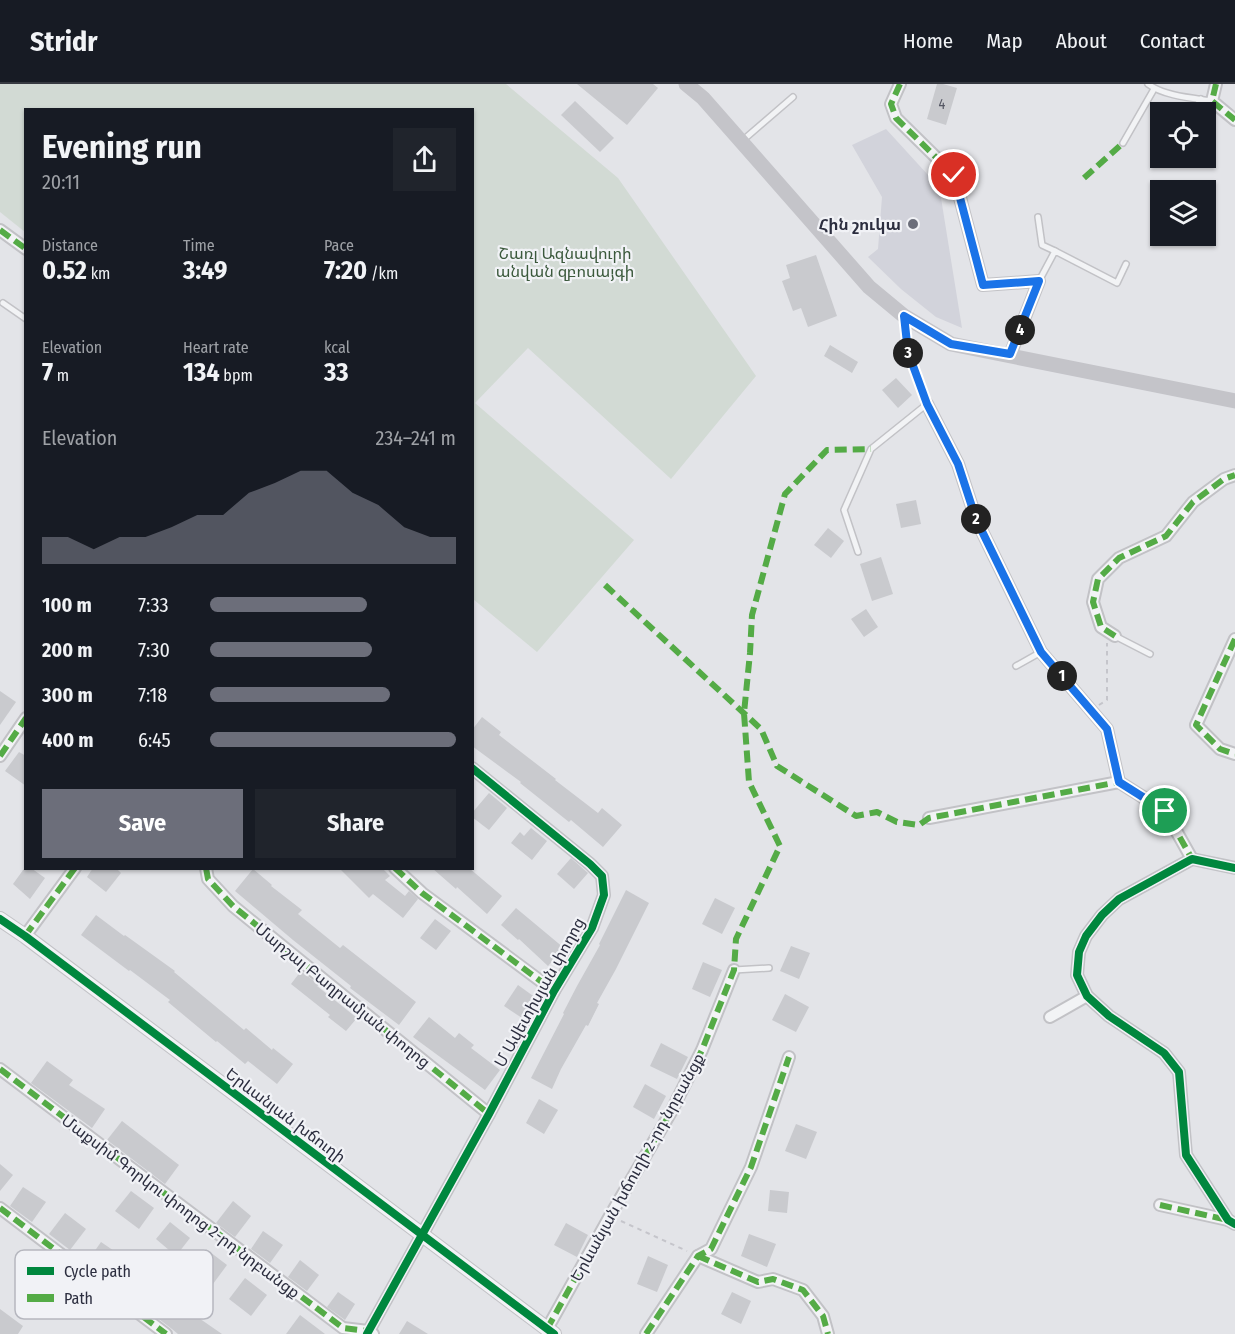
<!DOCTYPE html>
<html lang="en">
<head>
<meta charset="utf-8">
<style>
	:root { --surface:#171b24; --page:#20242c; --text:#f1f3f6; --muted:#9ea1a6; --line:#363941; --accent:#6c6e7a }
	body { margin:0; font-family:"Fira Sans Condensed","Noto Sans Armenian",sans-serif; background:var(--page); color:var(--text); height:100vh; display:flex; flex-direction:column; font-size:22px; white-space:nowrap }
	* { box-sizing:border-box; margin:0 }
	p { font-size:20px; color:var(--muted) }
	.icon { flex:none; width:33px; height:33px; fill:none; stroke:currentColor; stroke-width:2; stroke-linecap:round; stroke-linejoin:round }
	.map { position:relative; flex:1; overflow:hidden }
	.details { position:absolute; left:24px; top:24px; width:450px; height:762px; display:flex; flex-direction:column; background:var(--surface); border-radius:0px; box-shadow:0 2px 4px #0004 }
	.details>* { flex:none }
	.fabs { position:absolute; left:1150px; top:18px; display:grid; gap:12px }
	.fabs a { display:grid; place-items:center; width:66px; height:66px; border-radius:0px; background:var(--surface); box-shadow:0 2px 4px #0004; font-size:30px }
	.pin { position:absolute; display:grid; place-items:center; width:51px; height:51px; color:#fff; margin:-26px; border:3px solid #fff; border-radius:50%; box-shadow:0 2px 6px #0007 }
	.km { position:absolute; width:30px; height:30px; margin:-15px; border-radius:50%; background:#222; color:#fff; font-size:16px; line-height:30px; text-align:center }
	.round { display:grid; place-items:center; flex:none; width:63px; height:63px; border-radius:0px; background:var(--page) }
	.overview { display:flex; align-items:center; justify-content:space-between; height:102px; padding:0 18px }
	h1 { font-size:33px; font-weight:700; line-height:45px }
	.metrics { display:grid; grid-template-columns:repeat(3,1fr); gap:9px; height:102px; padding:6px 18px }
	.metrics div { display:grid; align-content:center }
	.metrics b { font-size:26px; font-weight:700 }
	.metrics small { font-size:16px; font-weight:400 }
	.metrics p { font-size:16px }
	.chart { height:168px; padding:12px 18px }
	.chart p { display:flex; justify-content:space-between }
	.chart svg { width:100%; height:108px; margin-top:6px; fill:var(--accent); opacity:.7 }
	.cta { display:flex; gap:12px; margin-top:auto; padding:12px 18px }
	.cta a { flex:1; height:69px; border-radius:0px; background:var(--accent); color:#fff; font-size:24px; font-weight:700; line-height:69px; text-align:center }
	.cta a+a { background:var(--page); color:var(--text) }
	ul { padding:0 18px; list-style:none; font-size:20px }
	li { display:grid; grid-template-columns:96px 72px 1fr; align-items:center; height:45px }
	li i { height:15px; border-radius:8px; background:var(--accent) }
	header { display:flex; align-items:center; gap:36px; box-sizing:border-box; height:84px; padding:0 30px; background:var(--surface); border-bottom:2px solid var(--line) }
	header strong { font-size:28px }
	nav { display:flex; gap:33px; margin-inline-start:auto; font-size:21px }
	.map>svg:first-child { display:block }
	.built { fill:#d2d3db }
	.green { fill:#d2dad4 }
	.building { fill:#c9cace }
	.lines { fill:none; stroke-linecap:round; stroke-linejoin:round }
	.service-casing { stroke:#c2c2c6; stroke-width:8 }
	.minor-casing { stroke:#c2c2c6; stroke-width:14 }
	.tertiary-casing { stroke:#c2c2c6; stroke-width:16 }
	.path { stroke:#c5c5cb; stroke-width:2; stroke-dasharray:4.5 4.5; stroke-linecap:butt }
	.service { stroke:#f2f3f5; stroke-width:5 }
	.minor { stroke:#f2f3f5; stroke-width:10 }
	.tertiary { stroke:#f2f3f5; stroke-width:14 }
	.secondary { stroke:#c4c4c9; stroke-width:15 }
	.quiet { stroke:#54ab46; stroke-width:6; stroke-dasharray:12 6; stroke-linecap:butt }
	.cycleway-casing { stroke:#f1f2f6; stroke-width:11 }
	.cycleway { stroke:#00873e; stroke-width:8 }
	.route-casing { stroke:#fff; stroke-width:12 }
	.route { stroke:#1a73e8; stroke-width:8 }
	.poi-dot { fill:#6c6e7a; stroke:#f1f2f6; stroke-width:2 }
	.labels { text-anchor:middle; stroke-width:4.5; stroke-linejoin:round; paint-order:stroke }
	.number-label { font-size:14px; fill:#555764 }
	.poi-label { font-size:16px; font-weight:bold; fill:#2c2e3f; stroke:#f1f2f6; text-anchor:end }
	.park-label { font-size:16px; fill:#3b593c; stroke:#f1f2f6 }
	.street-label { font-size:16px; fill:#2c2e3f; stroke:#f1f2f6 }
	.key { fill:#f1f2f6; stroke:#b6b7bf; stroke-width:1.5 }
	.key-label { font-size:16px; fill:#2c2e3f }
</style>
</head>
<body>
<header>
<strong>Stridr</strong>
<nav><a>Home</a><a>Map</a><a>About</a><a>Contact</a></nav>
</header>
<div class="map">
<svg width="1235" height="1250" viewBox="0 0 1235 1250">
	<rect width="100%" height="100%" fill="#e3e4e8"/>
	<polygon class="built" points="886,45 928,91 941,114 962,244 936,233 901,205 868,173 878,165 882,113 852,61"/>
	<polygon class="green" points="0,0 506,0 618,94 756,292 671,395 528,264 475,319 634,456 537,568 473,515 472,26 26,26 25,148 0,128"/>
	<g class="building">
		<polygon points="577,0 653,0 658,4 627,41"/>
		<polygon points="937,0 943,0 957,4 946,41 927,35"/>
		<polygon points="575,17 614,54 600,68 561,31"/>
		<polygon points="816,171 837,232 808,243 801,224 793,227 782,197 790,194 786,181"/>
		<polygon points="830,261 858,278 852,289 824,272"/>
		<polygon points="896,294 912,311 898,324 882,306"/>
		<polygon points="916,416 921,440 901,444 896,420"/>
		<polygon points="828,444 844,457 831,474 814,461"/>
		<polygon points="881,473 893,510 872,517 860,480"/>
		<polygon points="866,525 878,543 864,553 851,535"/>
		<polygon points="0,607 16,618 0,641"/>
		<polygon points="482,633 501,648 499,651 556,695 555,696 598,729 602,724 622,741 603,763 571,736 569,738 520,699 521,698 472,662 472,646"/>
		<polygon points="19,668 26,672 26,702 5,687"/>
		<polygon points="489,709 507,724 489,746 472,733 472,729"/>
		<polygon points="531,744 547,757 532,776 511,759 520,748 524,752"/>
		<polygon points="571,774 588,789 574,805 557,790"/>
		<polygon points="26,782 26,784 31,784 45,794 30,815 13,800"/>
		<polygon points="93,784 116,784 121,789 106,808 87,793"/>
		<polygon points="339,784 382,784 390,792 385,796 405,812 409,807 418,815 403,834 373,810 369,814"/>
		<polygon points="432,784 469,784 502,812 487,830 457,803 456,805"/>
		<polygon points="253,785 272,801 271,802 302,826 298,830 340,864 343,861 416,918 399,941 350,904 351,902 293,856 235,807"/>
		<polygon points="626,806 649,819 616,885 597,919 599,920 588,942 586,941 561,985 552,1005 531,994 564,930 563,929 577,902 600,861 599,860"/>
		<polygon points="715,814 735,824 722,850 702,840"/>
		<polygon points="516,824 564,864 548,882 519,855 518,856 501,841"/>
		<polygon points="96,831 124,852 125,851 175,887 174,888 244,946 246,944 272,966 273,964 293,980 277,1000 248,977 245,980 217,957 216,958 168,918 170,916 130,886 129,887 81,851"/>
		<polygon points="435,835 451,847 436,866 420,854"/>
		<polygon points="791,862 810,869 799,895 780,887"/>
		<polygon points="703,878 722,886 710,913 692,905"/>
		<polygon points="301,887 319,901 317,902 357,934 346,947 328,933 330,931 291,900"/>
		<polygon points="518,901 536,914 522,934 504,922"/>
		<polygon points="785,910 809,923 796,948 772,936"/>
		<polygon points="429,933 455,954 459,949 474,961 471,964 500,986 485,1006 413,953"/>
		<polygon points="661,959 688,973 677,995 650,982"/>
		<polygon points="47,977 73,996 69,1001 105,1025 92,1044 31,999"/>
		<polygon points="645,1000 666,1012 654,1035 633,1023"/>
		<polygon points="539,1015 558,1026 544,1050 526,1039"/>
		<polygon points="122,1037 179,1081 165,1100 107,1056"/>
		<polygon points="796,1040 817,1048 806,1075 785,1067"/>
		<polygon points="0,1080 13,1091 0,1107"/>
		<polygon points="23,1103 46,1118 32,1138 10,1122"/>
		<polygon points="770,1106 789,1108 787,1129 768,1127"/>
		<polygon points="131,1107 154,1124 139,1145 115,1127"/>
		<polygon points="233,1117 251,1132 235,1153 216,1139"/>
		<polygon points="65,1129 86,1145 70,1166 49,1150"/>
		<polygon points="170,1138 190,1154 176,1172 156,1155"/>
		<polygon points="566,1139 588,1151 577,1173 554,1161"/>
		<polygon points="263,1147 283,1161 270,1179 251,1165"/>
		<polygon points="749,1150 776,1160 767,1183 741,1172"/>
		<polygon points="101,1158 120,1171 105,1191 87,1178"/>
		<polygon points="206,1165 227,1181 210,1204 188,1188"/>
		<polygon points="648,1172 668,1181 657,1208 637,1200"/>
		<polygon points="300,1176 319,1191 307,1207 288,1193"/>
		<polygon points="137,1185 170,1210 171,1210 195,1227 193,1230 222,1250 178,1250 172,1245 155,1232 157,1229 123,1203"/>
		<polygon points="245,1194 267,1211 251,1232 229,1215"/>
		<polygon points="338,1208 355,1220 345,1236 327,1223"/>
		<polygon points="732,1208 751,1217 741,1240 721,1230"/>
		<polygon points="0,1225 23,1242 18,1250 0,1250"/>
		<polygon points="300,1231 325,1250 286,1250"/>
		<polygon points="407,1237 428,1250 399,1250"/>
	</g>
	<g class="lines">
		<defs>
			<g id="service">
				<path d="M1148,0C1164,12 1192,14 1212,17"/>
				<polyline points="1192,28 1201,15"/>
				<polyline points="742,57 793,13"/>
				<polyline points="1123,59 1154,5"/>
				<polyline points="1038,133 1042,161 1055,167"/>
				<polyline points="1039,197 1055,167 1117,199 1126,180"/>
				<polyline points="3,219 26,235"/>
				<polyline points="858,468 844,426 871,365 927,320 908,268 904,236"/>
				<polyline points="1115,552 1150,570"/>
				<polyline points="1016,582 1041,568"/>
				<polyline points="734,886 769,884"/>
			</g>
			<g id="minor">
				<polyline points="900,0 891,20 896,34 954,91 983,201 1039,197 1010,271"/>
				<polyline points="1216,0 1212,17 1235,36"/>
				<polyline points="0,146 26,165"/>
				<polyline points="927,320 958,380 976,435 1041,568 1107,645 1119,698"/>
				<polyline points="1115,552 1101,543 1093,518 1098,495 1119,474 1166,452 1193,418 1224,395 1235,391"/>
				<polyline points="1235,555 1196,641 1220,665 1235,670"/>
				<polyline points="0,672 26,634"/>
				<polyline points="929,734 1119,698 1165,727 1192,775"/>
				<polyline points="206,784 208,795 233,822 489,1030"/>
				<polyline points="395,784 422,809 554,907"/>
				<polyline points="1235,784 1192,775 1119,815 1102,831 1086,852 1079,868 1077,891 1087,912 1109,932 1164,969 1179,988 1186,1071 1228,1136 1235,1140"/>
				<polyline points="25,852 75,784"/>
				<polyline points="1050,933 1087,912"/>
				<polyline points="0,985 343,1244 368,1247 373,1250"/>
				<polyline points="1160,1121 1228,1136"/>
				<polyline points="0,1124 166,1250"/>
				<polyline points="698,1172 758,1198 773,1195 803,1206 823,1232 828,1250"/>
				<polyline points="547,1245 610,1132 671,1028 702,966 734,886"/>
				<polyline points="367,1250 489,1030 554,907 592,844 604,811 602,792 590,780 472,684"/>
				<polyline points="646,1250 698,1172 711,1165 751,1083 789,973"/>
			</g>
			<polyline id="tertiary" points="0,835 25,852 554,1250"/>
		</defs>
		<use href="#service" class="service-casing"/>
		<use href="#minor" class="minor-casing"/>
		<use href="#tertiary" class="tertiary-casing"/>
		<g class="path">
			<polyline points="1099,621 1107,616 1107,559"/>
			<polyline points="621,1137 687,1167"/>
		</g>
		<use href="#service" class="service"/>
		<use href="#minor" class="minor"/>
		<use href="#tertiary" class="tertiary"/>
		<polyline class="secondary" points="686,0 703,14 869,203 904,232 951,260 1235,317"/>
		<g class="quiet">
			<polyline points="900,0 891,20 896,34 954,91 983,201 1039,197 1010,271"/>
			<polyline points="1216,0 1212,17 1235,36"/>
			<polyline points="1084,94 1123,59"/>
			<polyline points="0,146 26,165"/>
			<polyline points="927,320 958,380 976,435 1041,568 1107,645 1119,698"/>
			<polyline points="605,501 761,645 777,682 856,732 877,728 897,738 919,741 929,734 1119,698 1165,727 1192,775"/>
			<polyline points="1115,552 1101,543 1093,518 1098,495 1119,474 1166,452 1193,418 1224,395 1235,391"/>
			<polyline points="1235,555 1196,641 1220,665 1235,670"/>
			<polyline points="0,672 26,634"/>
			<polyline points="206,784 208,795 233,822 489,1030"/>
			<polyline points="395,784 422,809 554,907"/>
			<polyline points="25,852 75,784"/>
			<polyline points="0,985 343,1244 368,1247 371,1249"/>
			<polyline points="1160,1121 1228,1136"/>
			<polyline points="0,1124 166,1250"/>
			<polyline points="698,1172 758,1198 773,1195 803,1206 823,1232 828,1250"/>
			<polyline points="547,1245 610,1132 671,1028 702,966 734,886 736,855 780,762 749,698 744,629 750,569 752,531 785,410 827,366 871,365"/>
			<polyline points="646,1250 698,1172 711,1165 751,1083 789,973"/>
		</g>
		<defs>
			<g id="cycleway">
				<polyline points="1235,784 1192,775 1119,815 1102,831 1086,852 1079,868 1077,891 1087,912 1109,932 1164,969 1179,988 1186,1071 1228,1136 1235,1140"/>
				<polyline points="0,835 25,852 554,1250"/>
				<polyline points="367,1250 489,1030 554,907 592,844 604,811 602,792 590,780 472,684"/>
			</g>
		</defs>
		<use href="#cycleway" class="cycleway-casing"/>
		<use href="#cycleway" class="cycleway"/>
	</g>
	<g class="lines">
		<defs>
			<polyline id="route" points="954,91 983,201 1039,197 1010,270 951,260 904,232 908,268 927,320 958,380 976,435 1041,568 1107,645 1119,698 1165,727"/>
		</defs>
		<use href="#route" class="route-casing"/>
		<use href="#route" class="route"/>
	</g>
	<circle class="poi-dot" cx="913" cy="140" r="6"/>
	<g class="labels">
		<g class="number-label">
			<text x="942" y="25">4</text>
		</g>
		<g class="poi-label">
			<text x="901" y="146">Հին շուկա</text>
		</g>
		<g class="park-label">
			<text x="565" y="175">Շառլ Ազնավուրի<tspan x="565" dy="18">անվան զբոսայգի</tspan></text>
		</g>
		<g class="street-label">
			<text transform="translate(539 908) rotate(-61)" y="6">Մ Ավետիսյան փողոց</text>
			<text transform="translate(343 911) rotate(39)" y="6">Մարշալ Բաղրամյան փողոց</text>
			<text transform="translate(286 1031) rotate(37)" y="6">Երևանյան խճուղի</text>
			<text transform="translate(637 1083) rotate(-61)" y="6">Երևանյան խճուղի 2-րդ նրբանցք</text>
			<text transform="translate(181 1122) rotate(37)" y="6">Մաքսիմ Գորկու փողոց 2-րդ նրբանցք</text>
		</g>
	</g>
	<rect x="15" y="1166" width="198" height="69" rx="9" class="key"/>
	<rect x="27" y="1183" width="27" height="8" fill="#00873e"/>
	<rect x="27" y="1210" width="27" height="8" fill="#54ab46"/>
	<g class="key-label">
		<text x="64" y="1193">Cycle path</text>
		<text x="64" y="1220">Path</text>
	</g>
</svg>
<div class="fabs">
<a><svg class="icon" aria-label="locate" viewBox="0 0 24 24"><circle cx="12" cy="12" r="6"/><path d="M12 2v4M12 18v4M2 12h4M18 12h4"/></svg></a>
<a><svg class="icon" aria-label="layers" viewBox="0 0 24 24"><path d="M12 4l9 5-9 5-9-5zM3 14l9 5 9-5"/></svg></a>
</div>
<div class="pin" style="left:1165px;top:727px;background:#1e9e55"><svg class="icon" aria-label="arrive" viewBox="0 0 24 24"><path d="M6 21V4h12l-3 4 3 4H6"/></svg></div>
<div class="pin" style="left:954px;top:91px;background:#d93025"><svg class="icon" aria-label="check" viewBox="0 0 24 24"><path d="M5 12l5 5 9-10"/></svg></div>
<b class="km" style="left:1062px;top:592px">1</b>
<b class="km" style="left:976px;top:435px">2</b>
<b class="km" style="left:908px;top:269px">3</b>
<b class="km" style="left:1020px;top:246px">4</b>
<section class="details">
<div class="overview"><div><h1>Evening run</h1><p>20:11</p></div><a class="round"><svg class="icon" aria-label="share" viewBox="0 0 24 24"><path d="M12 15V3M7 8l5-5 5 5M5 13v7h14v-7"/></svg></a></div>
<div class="metrics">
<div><p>Distance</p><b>0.52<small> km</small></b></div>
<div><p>Time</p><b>3:49</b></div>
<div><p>Pace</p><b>7:20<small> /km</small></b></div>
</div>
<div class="metrics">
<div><p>Elevation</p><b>7<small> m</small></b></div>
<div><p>Heart rate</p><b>134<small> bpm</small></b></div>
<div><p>kcal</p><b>33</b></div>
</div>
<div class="chart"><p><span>Elevation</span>234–241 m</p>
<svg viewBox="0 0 160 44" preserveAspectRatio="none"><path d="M0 44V33L10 33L20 38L30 33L40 33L50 29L60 24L70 24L80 15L90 11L100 6L110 6L120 15L130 20L140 29L150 33L160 33V44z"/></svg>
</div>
<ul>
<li><b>100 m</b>7:33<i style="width:64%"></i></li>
<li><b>200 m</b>7:30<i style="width:66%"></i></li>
<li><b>300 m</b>7:18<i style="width:73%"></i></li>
<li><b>400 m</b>6:45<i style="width:100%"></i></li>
</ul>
<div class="cta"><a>Save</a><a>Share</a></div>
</section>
</div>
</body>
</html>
